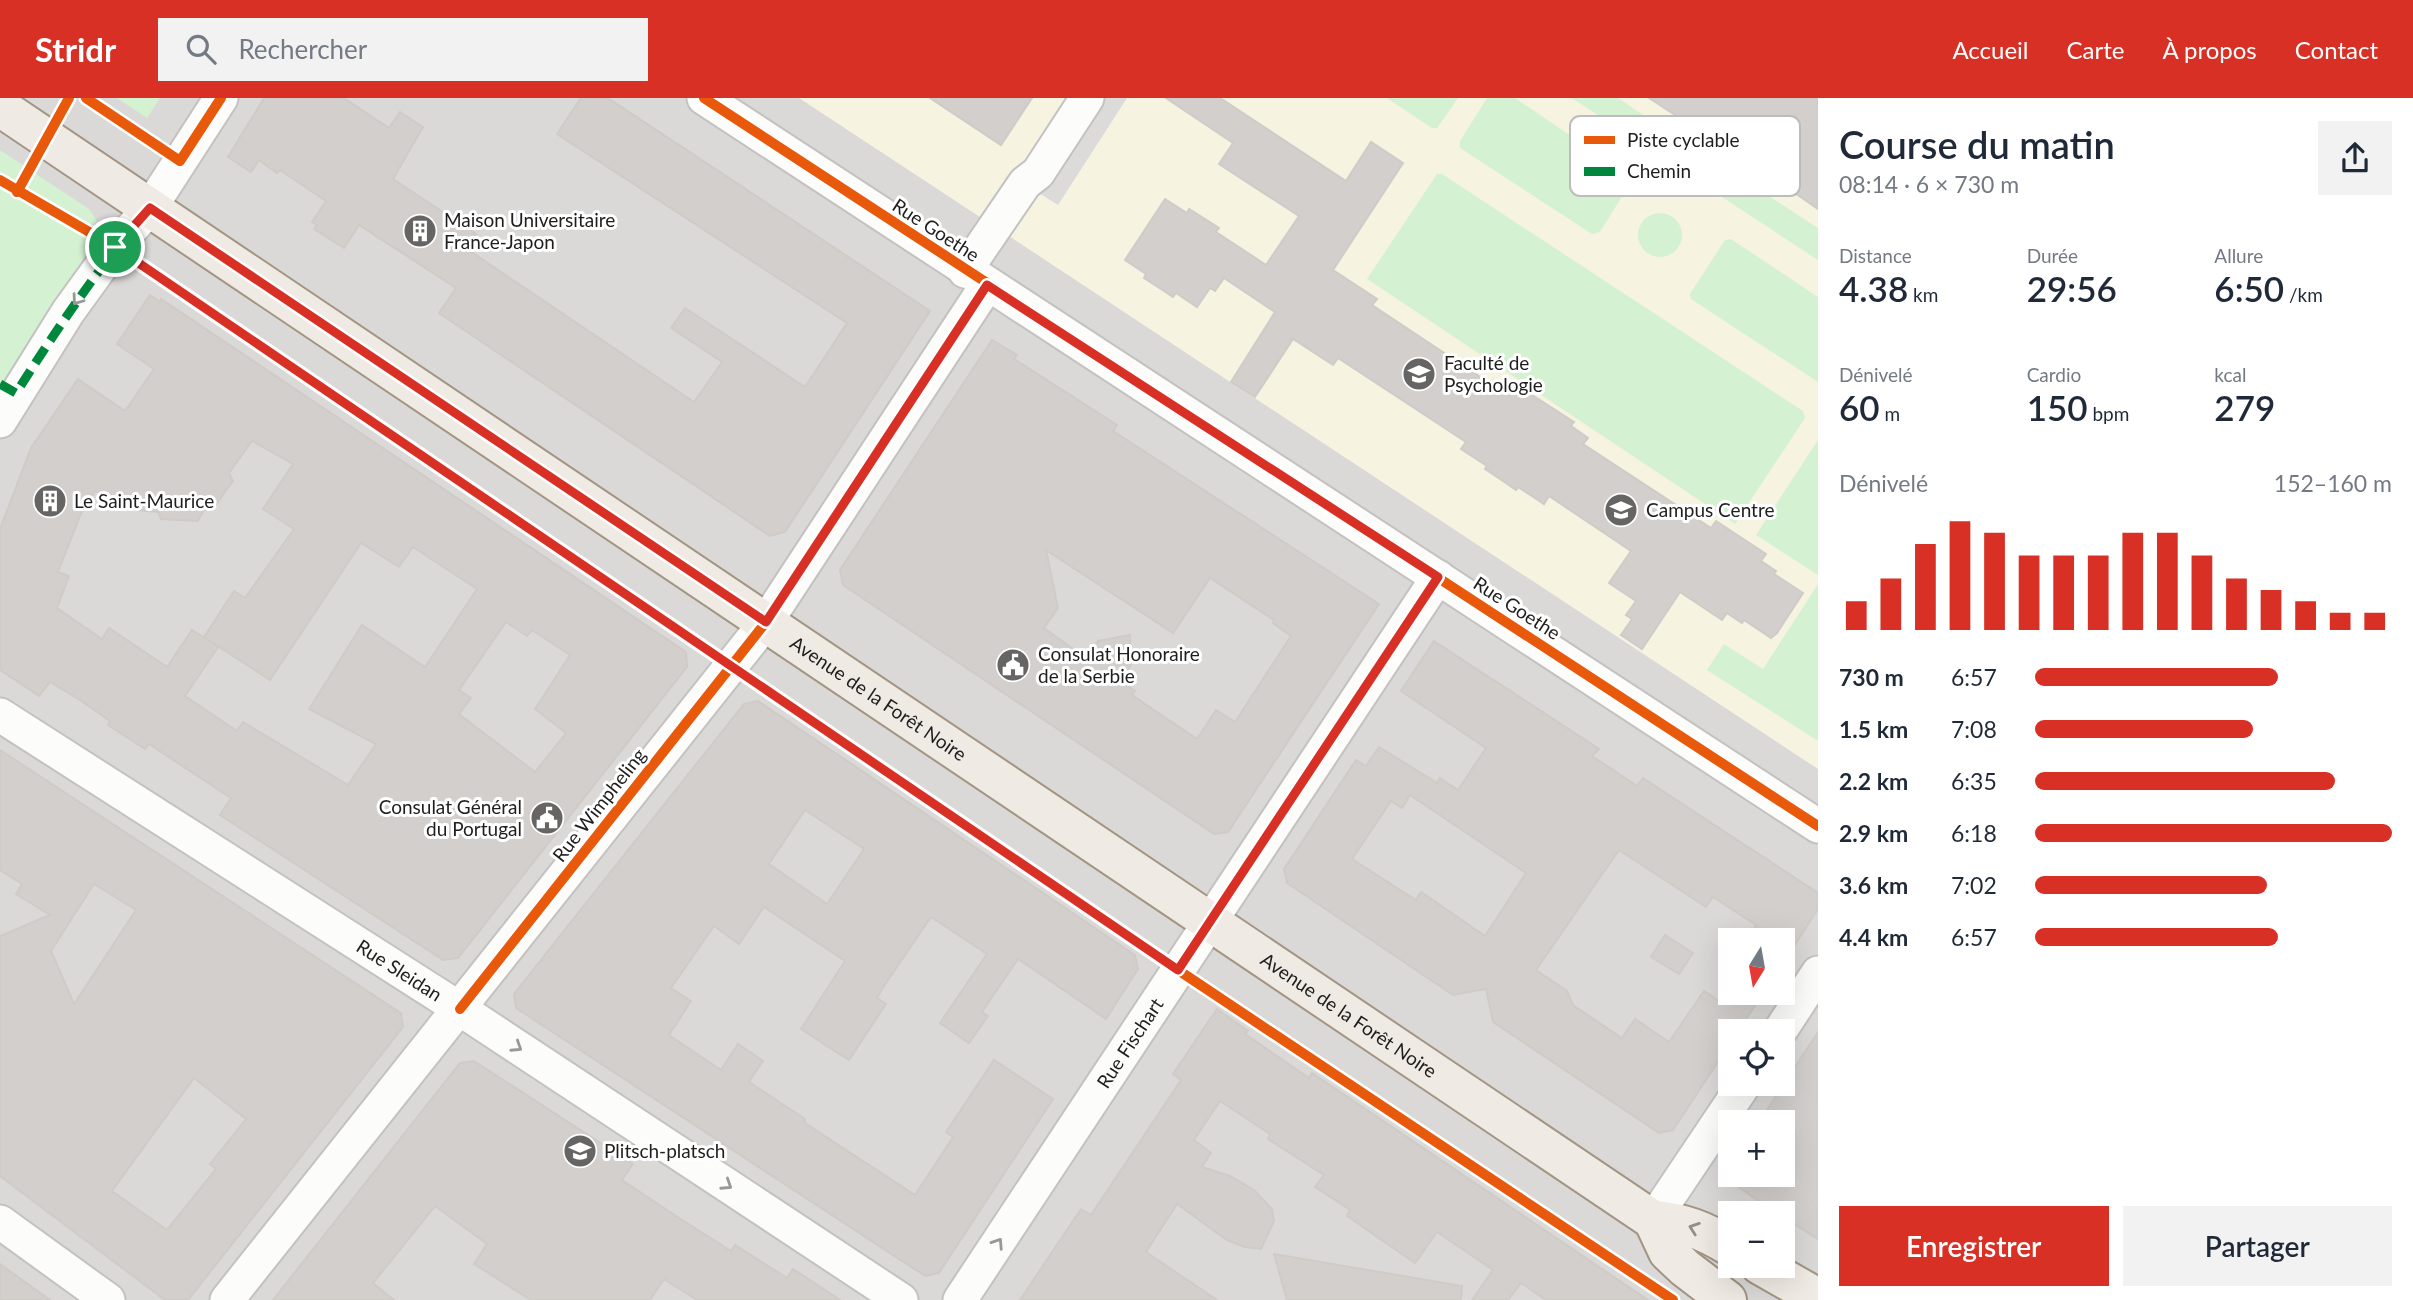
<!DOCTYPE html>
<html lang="fr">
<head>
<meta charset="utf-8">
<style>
	:root { --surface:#fff; --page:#f2f2f3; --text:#1f2937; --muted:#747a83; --accent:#d93025 }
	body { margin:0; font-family:Lato,sans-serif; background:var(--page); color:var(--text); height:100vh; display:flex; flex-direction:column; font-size:26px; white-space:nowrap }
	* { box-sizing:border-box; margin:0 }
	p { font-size:23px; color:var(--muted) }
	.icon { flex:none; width:38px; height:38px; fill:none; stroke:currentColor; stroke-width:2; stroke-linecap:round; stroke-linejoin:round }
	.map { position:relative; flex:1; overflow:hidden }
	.drawer { display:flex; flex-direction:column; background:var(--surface); width:595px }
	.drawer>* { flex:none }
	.needle { width:46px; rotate:191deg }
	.buttons { position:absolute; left:1718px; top:830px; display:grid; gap:14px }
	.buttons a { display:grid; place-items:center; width:77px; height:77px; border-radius:0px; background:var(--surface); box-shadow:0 7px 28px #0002; font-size:35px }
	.pin { position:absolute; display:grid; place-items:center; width:60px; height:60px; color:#fff; margin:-30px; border:4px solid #fff; border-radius:50%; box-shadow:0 2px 7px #0007 }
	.round { display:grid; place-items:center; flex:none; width:74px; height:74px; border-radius:0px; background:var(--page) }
	.overview { display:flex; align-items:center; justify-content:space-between; height:119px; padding:0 21px }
	h1 { font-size:38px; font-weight:600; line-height:52px }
	.metrics { display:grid; grid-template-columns:repeat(3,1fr); gap:10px; height:119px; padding:7px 21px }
	.metrics div { display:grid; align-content:center }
	.metrics b { font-size:35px; font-weight:600 }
	.metrics small { font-size:19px; font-weight:400 }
	.metrics p { font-size:19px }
	.chart { height:196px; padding:14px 21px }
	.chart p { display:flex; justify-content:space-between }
	.chart svg { width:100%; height:126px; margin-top:7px; stroke:var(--accent); stroke-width:6 }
	.primary-button { display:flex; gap:14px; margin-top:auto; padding:14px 21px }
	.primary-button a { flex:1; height:80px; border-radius:0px; background:var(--accent); color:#fff; font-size:28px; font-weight:600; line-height:80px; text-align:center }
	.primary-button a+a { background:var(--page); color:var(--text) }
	ul { padding:0 21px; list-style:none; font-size:23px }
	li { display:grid; grid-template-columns:112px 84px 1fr; align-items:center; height:52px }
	li i { height:18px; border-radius:9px; background:var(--accent) }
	header { display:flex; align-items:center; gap:42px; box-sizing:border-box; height:98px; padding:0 35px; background:var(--accent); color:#fff }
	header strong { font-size:33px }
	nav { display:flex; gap:38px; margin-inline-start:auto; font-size:24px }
	.search { width:490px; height:63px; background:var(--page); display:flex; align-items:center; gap:18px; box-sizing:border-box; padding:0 24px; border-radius:0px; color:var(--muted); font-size:26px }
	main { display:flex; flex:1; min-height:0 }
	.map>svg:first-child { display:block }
	.residential { fill:#dbd9d8; fill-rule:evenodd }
	.education { fill:#f6f3e1 }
	.park { fill:#d4f1d2 }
	.parking { fill:#dcdbda }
	.building { fill:#d3cfcd; stroke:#cfcbc7; stroke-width:2; fill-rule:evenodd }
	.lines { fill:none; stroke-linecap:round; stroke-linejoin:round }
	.minor-casing { stroke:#c3c2c1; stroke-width:37 }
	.major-casing { stroke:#a29583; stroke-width:42 }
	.minor { stroke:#fcfcfb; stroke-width:33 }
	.major { stroke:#f0eae4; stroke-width:38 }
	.quiet { stroke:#00873e; stroke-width:9; stroke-dasharray:18 9; stroke-linecap:butt }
	.cycleway-casing { stroke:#fff; stroke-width:15 }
	.cycleway { stroke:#e8590c; stroke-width:10 }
	.oneway { stroke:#989898 }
	.oneway2 { stroke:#928e8b }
	.route-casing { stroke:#fff; stroke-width:14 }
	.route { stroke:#d93025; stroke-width:9 }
	.labels { text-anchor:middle; stroke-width:6; stroke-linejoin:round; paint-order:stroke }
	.poi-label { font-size:19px; fill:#1e1e1e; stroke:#fff; text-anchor:start }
	.street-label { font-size:19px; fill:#1e1e1e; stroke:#fff }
	.key { fill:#fff; stroke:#bcbcbc; stroke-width:2 }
	.key-label { font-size:19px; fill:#1e1e1e }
</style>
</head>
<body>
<header>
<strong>Stridr</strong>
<div class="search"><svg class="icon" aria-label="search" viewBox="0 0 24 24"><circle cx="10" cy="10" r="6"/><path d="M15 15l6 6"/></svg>Rechercher</div>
<nav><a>Accueil</a><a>Carte</a><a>À propos</a><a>Contact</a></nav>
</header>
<main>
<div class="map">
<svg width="1818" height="1202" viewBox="0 0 1818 1202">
	<rect width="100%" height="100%" fill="#ece9e6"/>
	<path class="residential" d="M0,0H1818V1202H0ZM1731,842H1783V894H1731ZM1731,933H1783V985H1731ZM1731,1024H1783V1076H1731ZM1731,1115H1783V1167H1731Z"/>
	<polygon class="education" points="799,0 1818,0 1818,671 1030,152"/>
	<g class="park">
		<polygon points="117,0 160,0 147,20"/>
		<polygon points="1387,0 1458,0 1437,30 1432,30"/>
		<polygon points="1487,0 1515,0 1627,76 1631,84 1600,134 1592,136 1460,50 1460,43"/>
		<polygon points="1572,0 1618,0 1665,32 1652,53"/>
		<polygon points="1682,41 1818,130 1818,162 1667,63"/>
		<path d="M0,52L89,111C98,124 102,132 100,148L0,298Z"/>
		<polygon points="1437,76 1442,76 1803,313 1805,320 1735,426 1367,181"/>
		<circle cx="1660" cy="137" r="22"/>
		<polygon points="1731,141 1818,199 1818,284 1691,201 1690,196 1725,142"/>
		<polygon points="1818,342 1818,477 1756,437"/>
		<polygon points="1818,486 1818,643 1707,572 1724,546 1763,571"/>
	</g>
	<polygon class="parking" points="1101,0 1127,0 1058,107 1039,95"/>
	<g class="building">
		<polygon points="264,0 344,0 389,30 400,14 423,29 393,81 476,136 467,151 694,304 722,264 671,230 685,210 805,289 847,225 557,36 581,0 608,0 930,213 785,434 770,438 439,215 456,190 359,127 344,150 314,131 317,127 312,124 326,103 280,72 277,75 259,62 251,74 228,59"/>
		<polygon points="930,0 1032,0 1001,47"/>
		<polygon points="1166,0 1220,0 1346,83 1371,44 1403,65 1333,172 1377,201 1372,207 1500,292 1504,285 1521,296 1524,292 1574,324 1571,328 1588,340 1583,346 1711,430 1716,423 1766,456 1761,463 1776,473 1774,476 1803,495 1777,535 1771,540 1744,522 1742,525 1727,515 1722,522 1680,494 1642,551 1621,537 1632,521 1626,517 1636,503 1609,485 1631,453 1549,398 1544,406 1518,389 1516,392 1503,383 1485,371 1487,368 1461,351 1466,344 1338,260 1333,267 1293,241 1255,299 1231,284 1275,214 1224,180 1215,193 1210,190 1197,209 1176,195 1173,199 1144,180 1146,176 1125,162 1165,101 1187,115 1189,111 1219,130 1216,134 1266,167 1299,118 1219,66 1233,45"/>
		<polygon points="1649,0 1818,0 1818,111 1782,86"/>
		<path d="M150,197L160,204L161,201L194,223L686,554L687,569L458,860L443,862L220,717L231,700L149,646L145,651L108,627L110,623L80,602L50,584L39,598L0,572V431L31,350L78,281L125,313L154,271L117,246ZM252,343L293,366L263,411L294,431L245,500L234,493L204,539L270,582L361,445L399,469L413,449L477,491L425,569L362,527L309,611L376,646L348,687L243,624L237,633L185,598L218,549L192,532L167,569L109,530L102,541L57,510L69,478L58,474L82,413L95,393L136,412L158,414L161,421L198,423L204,412H212L233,383L229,375ZM506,524L527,538L532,532L570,557L535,611L566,635L535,674L459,616L471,600L459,592Z"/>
		<path d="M992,242L1017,257L1014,261L1117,327L1113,333L1379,506L1228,734L1214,736L843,487L840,472ZM1046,452L1173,535L1210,480L1274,522L1273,525L1291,538L1235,624L1216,612L1197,641L1132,597L1135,593L1120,583L1131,567L1130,537L1098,543L1086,560L1044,530L1058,510Z"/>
		<path d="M1434,543L1599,651L1592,658L1637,688L1643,680L1818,795V811L1790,854L1783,849V842H1772L1754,830L1756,827L1713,799L1706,809L1619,752L1536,872L1567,893L1573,907L1622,940L1635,921L1669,944L1704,893L1719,903L1725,894H1764L1738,933H1731V944L1673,1032L1659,1035L1493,924L1486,891L1453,897L1287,785L1284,771L1356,662L1366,668L1379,649L1437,685L1440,680L1458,692L1486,650L1401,593ZM1410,697L1526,775L1485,838L1421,794L1416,802L1352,761L1391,703L1402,710Z"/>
		<path d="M758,603L1135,857L1138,871L1106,921L1018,861L982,914L988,918L969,945L940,925L987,856L931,819L884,888L877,900L886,906L849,962L801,931L845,863L764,809L739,846L714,828L671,890L691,903L669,937L721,972L738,946L763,963L749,984L805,1021V1025L915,1097L953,1039L946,1034L994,962L1053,1001L939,1175L925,1178L516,910L514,896L574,820L744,606ZM805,712L864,751L827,806L769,766Z"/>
		<path d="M0,652L401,915L403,929L188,1202H165L0,1078V838L50,817L16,796L22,786L0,772ZM94,786L136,812L74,906L51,853ZM194,980L246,1021L210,1066L216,1071L167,1132L112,1093Z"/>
		<polygon points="1665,837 1693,855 1679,876 1651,859"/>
		<polygon points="1217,911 1248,933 1245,936 1309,980 1312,975 1648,1202 1546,1202 1521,1185 1508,1202 1472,1202 1493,1172 1437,1134 1415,1165 1347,1118 1350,1112 1315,1089 1324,1077 1268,1041 1270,1036 1220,1003 1194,1042 1211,1055 1202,1069 1230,1078 1254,1092 1272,1111 1274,1123 1261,1151 1245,1149 1227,1142 1177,1106 1146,1154 1217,1202 1020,1202 1081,1111 1091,1117 1181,982 1173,976"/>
		<polygon points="1818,934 1818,1141 1783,1119 1783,1115 1776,1115 1720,1076 1783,1076 1783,1024 1759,1024"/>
		<polygon points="474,963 633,1066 622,1082 676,1118 731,1153 735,1147 787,1180 793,1171 840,1202 697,1202 664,1181 650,1202 531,1202 474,1166 487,1146 435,1108 373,1185 394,1202 273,1202 460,965"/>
		<polygon points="1274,1156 1462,1188 1461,1202 1287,1202"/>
		<polygon points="0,1166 50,1202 0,1202"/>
	</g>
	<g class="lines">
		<defs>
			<g id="minor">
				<polyline points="704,0 1818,728"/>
				<polyline points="965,173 1025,85 1038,75 1087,0"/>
				<polyline points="0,323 68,214 115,149 150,110 221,0"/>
				<path id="s1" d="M0,617L460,911L901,1202"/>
				<polyline points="1780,933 1818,875"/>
				<polyline points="1653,1122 1745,985"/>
				<polyline points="0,1124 108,1202"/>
				<polyline points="227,1202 766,524 987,187"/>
				<path id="s2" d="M960,1202L1438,479"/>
			</g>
			<g id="major">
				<path id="s3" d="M0,9L1653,1122C1685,1125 1703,1132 1731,1149"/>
				<polyline points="1653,1122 1668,1154 1685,1170 1727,1202"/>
				<polyline points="1760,1167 1818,1200"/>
			</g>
		</defs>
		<use href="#minor" class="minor-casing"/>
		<use href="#major" class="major-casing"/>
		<use href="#minor" class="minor"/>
		<use href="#major" class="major"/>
		<path class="quiet" d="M0,286L16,295C57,231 99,168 150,110"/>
		<defs>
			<g id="cycleway">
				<polyline points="86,0 180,63 221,0"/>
				<polyline points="704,0 1818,728"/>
				<polyline points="0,82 115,149 1178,872 1673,1202"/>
				<polyline points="17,94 69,0"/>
				<polyline points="460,911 766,524"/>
			</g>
		</defs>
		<use href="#cycleway" class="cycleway-casing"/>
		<use href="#cycleway" class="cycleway"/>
	</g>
	<defs><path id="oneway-chevron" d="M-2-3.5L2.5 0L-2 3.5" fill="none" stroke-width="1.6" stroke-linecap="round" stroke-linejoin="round" transform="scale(1.75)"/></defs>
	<g class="oneway">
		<use href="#oneway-chevron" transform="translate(77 202) rotate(126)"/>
		<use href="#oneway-chevron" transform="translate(517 949) rotate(33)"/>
		<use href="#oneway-chevron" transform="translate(727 1087) rotate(33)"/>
		<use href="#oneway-chevron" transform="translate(998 1145) rotate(-57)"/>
	</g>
	<use class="oneway2" href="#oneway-chevron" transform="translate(1694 1130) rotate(-161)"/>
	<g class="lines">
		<defs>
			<polygon id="route" points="150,110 766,524 987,187 1438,479 1178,872 115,149"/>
		</defs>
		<use href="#route" class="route-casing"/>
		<use href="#route" class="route"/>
	</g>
	<defs>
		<symbol id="building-disc" viewBox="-11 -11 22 22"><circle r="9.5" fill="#666564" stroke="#fff"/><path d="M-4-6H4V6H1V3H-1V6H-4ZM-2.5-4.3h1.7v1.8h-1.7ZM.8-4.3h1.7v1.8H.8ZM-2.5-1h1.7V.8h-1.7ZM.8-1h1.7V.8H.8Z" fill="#fff"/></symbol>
		<symbol id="university-disc" viewBox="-11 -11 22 22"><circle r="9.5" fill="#666564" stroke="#fff"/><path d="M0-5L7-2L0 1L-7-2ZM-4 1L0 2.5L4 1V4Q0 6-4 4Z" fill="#fff"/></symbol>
		<symbol id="civic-disc" viewBox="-11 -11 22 22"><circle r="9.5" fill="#666564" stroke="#fff"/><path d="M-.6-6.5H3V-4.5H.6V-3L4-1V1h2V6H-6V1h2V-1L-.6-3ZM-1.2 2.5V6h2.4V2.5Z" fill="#fff"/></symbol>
		<symbol id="school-disc" viewBox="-11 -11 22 22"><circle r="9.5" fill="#666564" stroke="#fff"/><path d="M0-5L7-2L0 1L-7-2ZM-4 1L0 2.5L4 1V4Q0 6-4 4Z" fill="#fff"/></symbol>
	</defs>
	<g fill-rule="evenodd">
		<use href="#building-disc" x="401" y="114" width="38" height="38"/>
		<use href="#university-disc" x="1400" y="257" width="38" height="38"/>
		<use href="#building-disc" x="31" y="384" width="38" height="38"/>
		<use href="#university-disc" x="1602" y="393" width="38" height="38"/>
		<use href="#civic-disc" x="994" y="548" width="38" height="38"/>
		<use href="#civic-disc" x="528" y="701" width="38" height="38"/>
		<use href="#school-disc" x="561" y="1034" width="38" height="38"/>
	</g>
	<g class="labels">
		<g class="poi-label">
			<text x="444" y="129">Maison Universitaire<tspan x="444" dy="22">France-Japon</tspan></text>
			<text x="1444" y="272">Faculté de<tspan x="1444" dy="22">Psychologie</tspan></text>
			<text x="74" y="410">Le Saint-Maurice</text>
			<text x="1646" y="419">Campus Centre</text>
			<text x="1038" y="563">Consulat Honoraire<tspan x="1038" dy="22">de la Serbie</tspan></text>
			<text x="522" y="716" text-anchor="end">Consulat Général<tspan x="522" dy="22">du Portugal</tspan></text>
			<text x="604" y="1060">Plitsch-platsch</text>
		</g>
		<g class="street-label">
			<text transform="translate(936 132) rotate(33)" y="7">Rue Goethe</text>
			<text transform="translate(1517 510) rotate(33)" y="7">Rue Goethe</text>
			<text dy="7" stroke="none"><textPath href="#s3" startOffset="1059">Avenue de la Forêt Noire</textPath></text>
			<text transform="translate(599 707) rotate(-52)" y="7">Rue Wimpheling</text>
			<text dy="7" stroke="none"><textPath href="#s1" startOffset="474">Rue Sleidan</textPath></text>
			<text dy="7" stroke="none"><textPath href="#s3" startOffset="1626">Avenue de la Forêt Noire</textPath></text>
			<text dy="7" stroke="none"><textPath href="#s2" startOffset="308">Rue Fischart</textPath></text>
		</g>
	</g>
	<rect x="1570" y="18" width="230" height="80" rx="10" class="key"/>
	<rect x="1584" y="38" width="31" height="8" fill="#e8590c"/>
	<rect x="1584" y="69" width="31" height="9" fill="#00873e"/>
	<g class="key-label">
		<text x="1627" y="49">Piste cyclable</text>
		<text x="1627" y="80">Chemin</text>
	</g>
</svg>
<div class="buttons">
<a><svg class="needle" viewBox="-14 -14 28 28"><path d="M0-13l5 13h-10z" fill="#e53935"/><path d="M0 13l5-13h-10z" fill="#747a83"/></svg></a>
<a><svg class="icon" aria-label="locate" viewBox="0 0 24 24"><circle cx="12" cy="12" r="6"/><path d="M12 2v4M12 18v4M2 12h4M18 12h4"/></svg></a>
<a>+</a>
<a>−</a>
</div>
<div class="pin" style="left:115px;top:149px;background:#1e9e55"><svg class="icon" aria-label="arrive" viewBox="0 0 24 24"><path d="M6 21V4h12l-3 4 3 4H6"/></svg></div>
</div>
<section class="drawer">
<div class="overview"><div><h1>Course du matin</h1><p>08:14 · 6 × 730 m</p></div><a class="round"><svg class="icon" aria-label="share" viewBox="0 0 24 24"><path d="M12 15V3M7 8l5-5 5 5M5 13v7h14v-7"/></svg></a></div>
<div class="metrics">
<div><p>Distance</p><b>4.38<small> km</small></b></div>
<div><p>Durée</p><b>29:56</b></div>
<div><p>Allure</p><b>6:50<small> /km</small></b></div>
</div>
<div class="metrics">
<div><p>Dénivelé</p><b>60<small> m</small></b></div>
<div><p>Cardio</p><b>150<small> bpm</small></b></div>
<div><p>kcal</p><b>279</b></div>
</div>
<div class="chart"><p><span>Dénivelé</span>152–160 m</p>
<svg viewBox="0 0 160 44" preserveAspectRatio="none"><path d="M5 44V34M15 44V26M25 44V14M35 44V6M45 44V10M55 44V18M65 44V18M75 44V18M85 44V10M95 44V10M105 44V18M115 44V26M125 44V30M135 44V34M145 44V38M155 44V38"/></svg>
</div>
<ul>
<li><b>730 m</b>6:57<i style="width:68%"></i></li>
<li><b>1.5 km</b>7:08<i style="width:61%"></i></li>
<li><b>2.2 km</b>6:35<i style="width:84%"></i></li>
<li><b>2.9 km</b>6:18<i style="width:100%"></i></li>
<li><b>3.6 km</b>7:02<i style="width:65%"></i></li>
<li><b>4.4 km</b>6:57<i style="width:68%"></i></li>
</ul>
<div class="primary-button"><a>Enregistrer</a><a>Partager</a></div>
</section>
</main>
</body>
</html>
